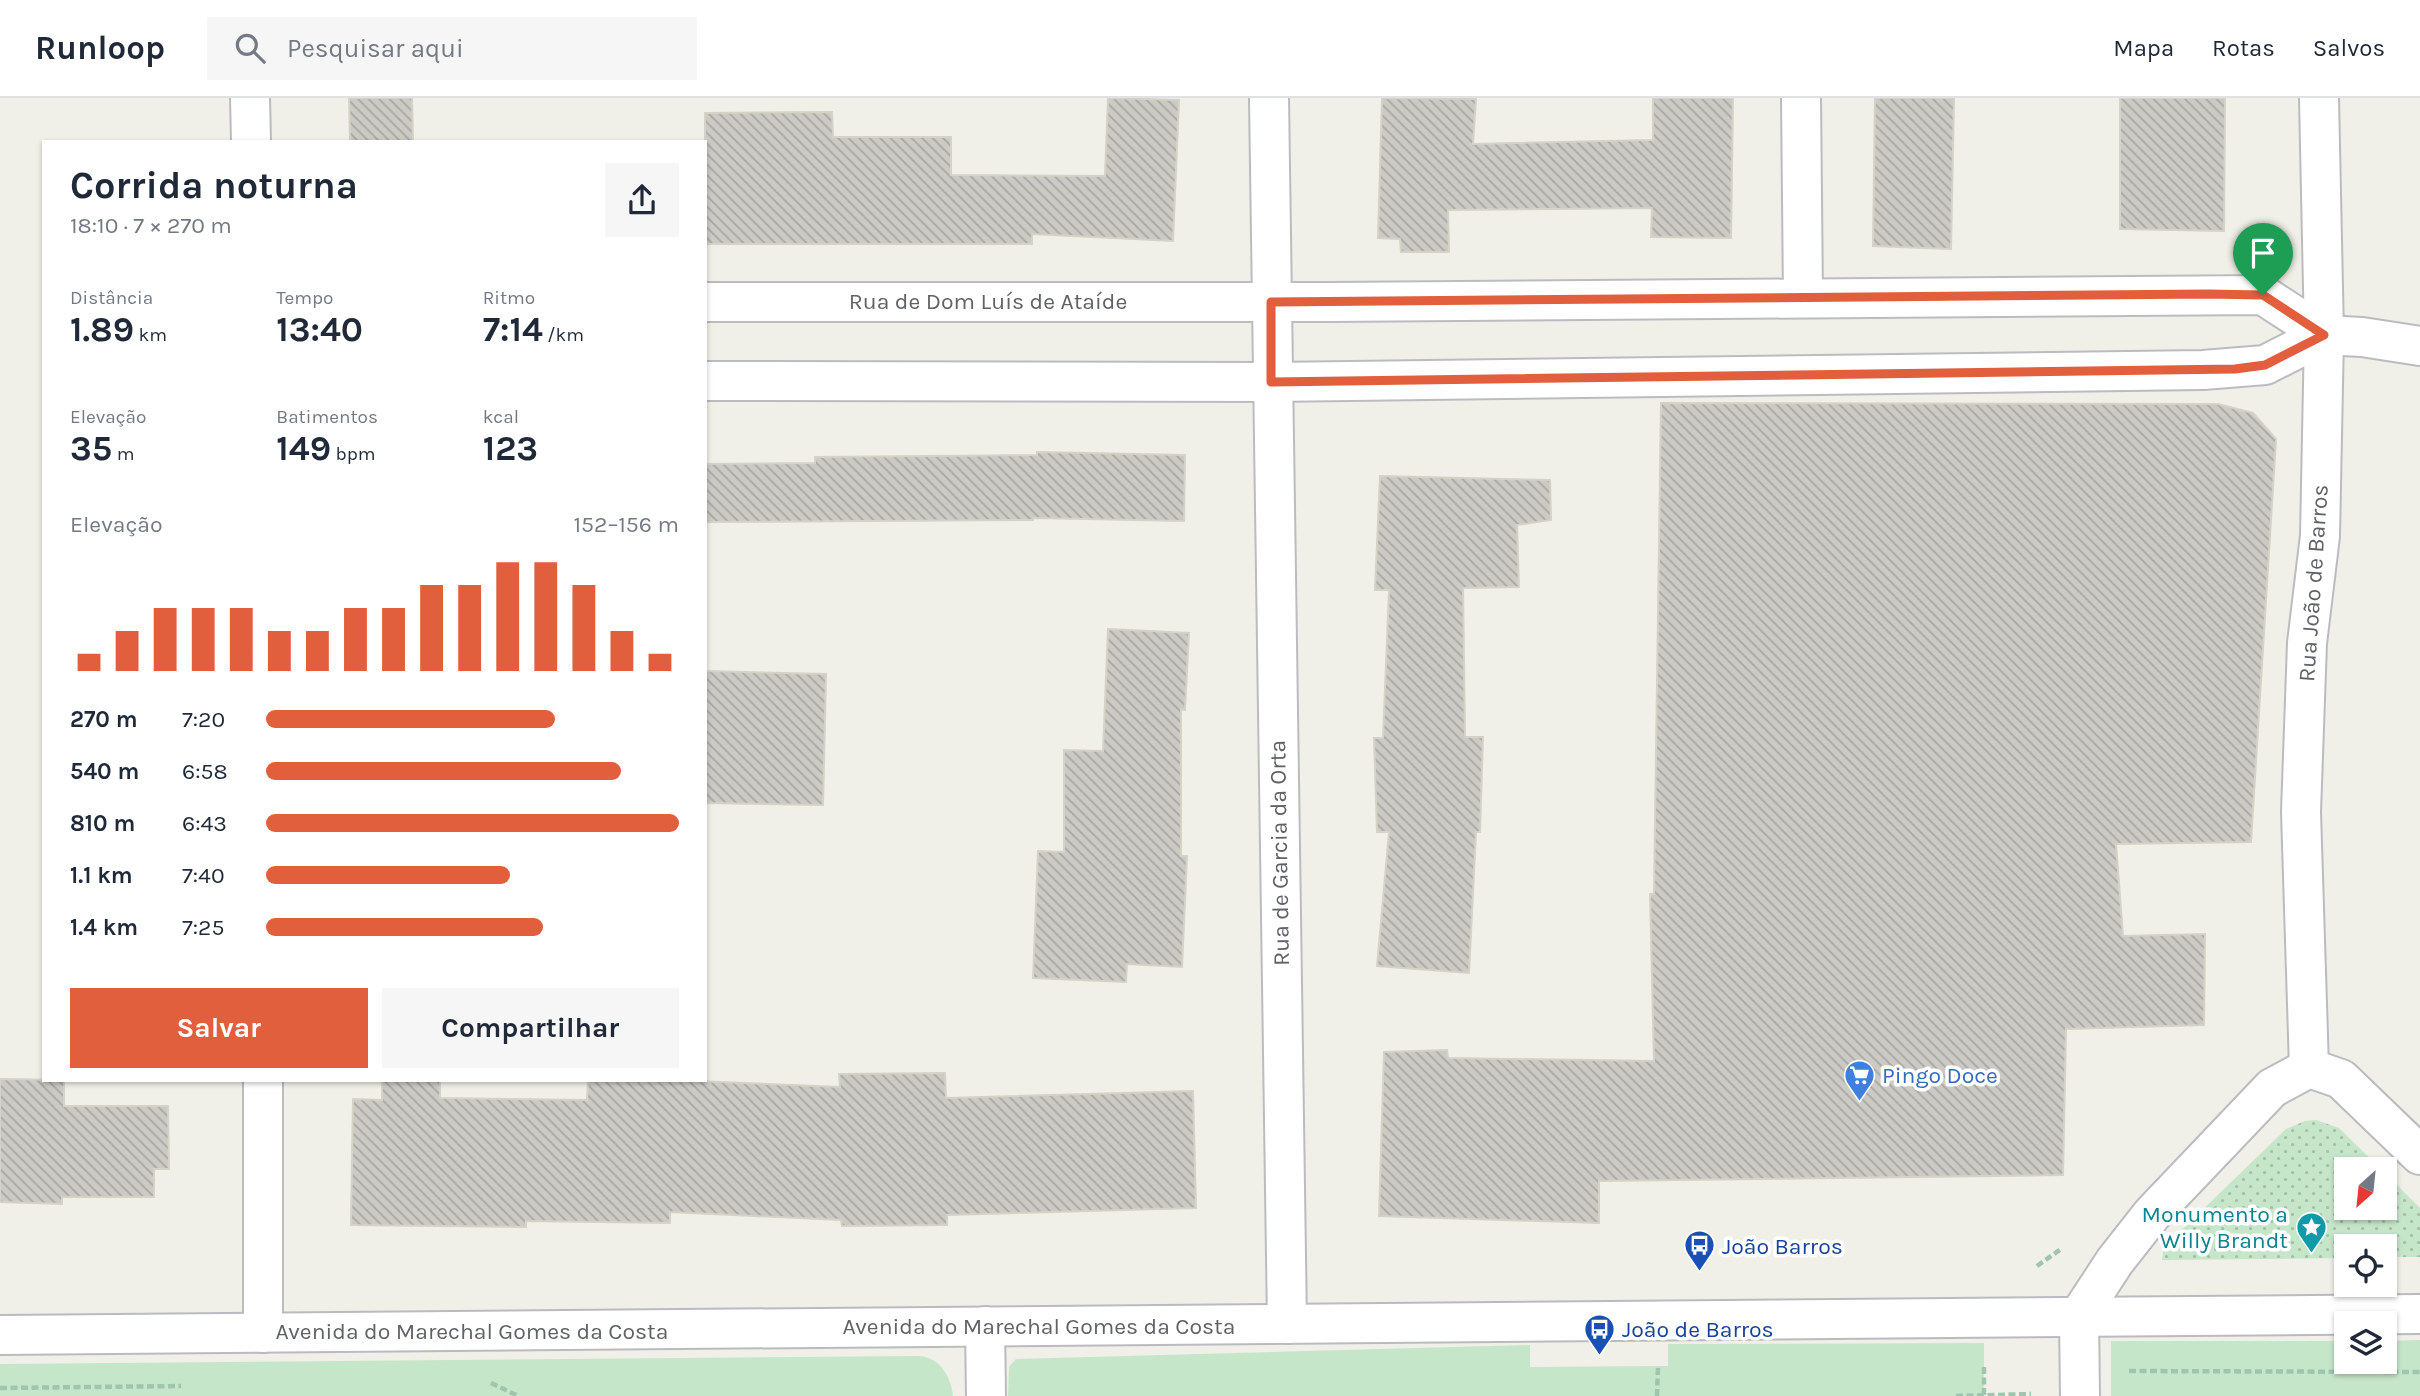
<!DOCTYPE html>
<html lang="pt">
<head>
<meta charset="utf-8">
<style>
	:root { --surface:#fff; --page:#f6f6f7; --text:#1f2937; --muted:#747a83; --line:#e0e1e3; --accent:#e25f3d }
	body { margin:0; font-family:Karla,sans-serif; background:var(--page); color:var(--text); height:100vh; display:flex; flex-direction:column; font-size:26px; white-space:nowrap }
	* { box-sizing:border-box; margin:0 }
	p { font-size:23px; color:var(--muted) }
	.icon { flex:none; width:38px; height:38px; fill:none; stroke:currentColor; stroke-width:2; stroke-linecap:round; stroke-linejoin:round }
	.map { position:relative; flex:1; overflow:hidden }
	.panel { position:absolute; left:42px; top:42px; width:665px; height:942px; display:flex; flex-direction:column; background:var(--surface); border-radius:0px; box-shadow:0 2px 5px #0004 }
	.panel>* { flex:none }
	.needle { width:46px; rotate:207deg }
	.controls { position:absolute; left:2334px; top:1059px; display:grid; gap:14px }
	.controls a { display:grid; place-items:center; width:63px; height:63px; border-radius:0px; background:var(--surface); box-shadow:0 2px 5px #0004; font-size:35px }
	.pin { position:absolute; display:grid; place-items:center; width:60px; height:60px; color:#fff; margin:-72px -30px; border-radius:50% 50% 50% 0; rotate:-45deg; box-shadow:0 0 7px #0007 }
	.pin .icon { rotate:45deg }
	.round { display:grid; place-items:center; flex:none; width:74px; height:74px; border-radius:0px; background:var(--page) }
	.head { display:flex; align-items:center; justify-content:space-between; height:119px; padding:0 28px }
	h1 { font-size:38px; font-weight:700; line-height:52px }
	.metrics { display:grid; grid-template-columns:repeat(3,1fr); gap:10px; height:119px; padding:7px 28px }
	.metrics div { display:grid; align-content:center }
	.metrics b { font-size:35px; font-weight:700 }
	.metrics small { font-size:19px; font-weight:400 }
	.metrics p { font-size:19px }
	.chart { height:196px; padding:14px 28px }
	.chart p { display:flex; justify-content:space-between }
	.chart svg { width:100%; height:126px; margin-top:7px; stroke:var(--accent); stroke-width:6 }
	.cta { display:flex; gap:14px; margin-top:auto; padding:14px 28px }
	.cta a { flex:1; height:80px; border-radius:0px; background:var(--accent); color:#fff; font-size:28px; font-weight:700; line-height:80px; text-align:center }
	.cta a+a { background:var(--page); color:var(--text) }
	ul { padding:0 28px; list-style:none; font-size:23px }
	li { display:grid; grid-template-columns:112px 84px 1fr; align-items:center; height:52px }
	li i { height:18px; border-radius:9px; background:var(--accent) }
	header { display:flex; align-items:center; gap:42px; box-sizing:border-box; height:98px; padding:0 35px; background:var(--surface); border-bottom:2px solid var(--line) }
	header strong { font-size:33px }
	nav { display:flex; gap:38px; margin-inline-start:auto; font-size:24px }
	.search { width:490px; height:63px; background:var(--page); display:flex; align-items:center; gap:18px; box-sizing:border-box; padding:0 24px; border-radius:0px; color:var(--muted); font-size:26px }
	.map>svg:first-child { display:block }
	.grass { fill:#c6e6ca }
	.garden { fill:url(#garden-dots) }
	.building { fill:url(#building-back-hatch); stroke:#d5d2c6; stroke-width:2 }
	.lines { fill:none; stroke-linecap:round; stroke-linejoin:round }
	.minor-casing { stroke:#babcc0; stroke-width:42 }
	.tertiary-casing { stroke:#babcc0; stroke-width:42 }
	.secondary-casing { stroke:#b9bbc0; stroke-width:42 }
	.path { stroke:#9ec5ae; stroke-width:4.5; stroke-dasharray:7 3.5; stroke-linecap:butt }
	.minor { stroke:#fff; stroke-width:38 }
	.tertiary { stroke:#fff; stroke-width:38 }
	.secondary { stroke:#fff; stroke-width:38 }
	.route-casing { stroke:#fff; stroke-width:14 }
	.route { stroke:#e25f3d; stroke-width:9 }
	.labels { text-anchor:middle; stroke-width:7; stroke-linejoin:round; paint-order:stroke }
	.street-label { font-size:23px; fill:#5f6267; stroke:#fff }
	.shop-label { font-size:23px; fill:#366cbe; stroke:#fff; text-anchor:start }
	.culture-label { font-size:23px; fill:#0d838f; stroke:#fff; text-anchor:end }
	.transit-label { font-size:23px; fill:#164399; stroke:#fff; text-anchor:start }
</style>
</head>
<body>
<header>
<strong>Runloop</strong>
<div class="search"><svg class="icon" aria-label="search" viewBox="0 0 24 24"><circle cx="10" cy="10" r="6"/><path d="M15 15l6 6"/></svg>Pesquisar aqui</div>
<nav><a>Mapa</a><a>Rotas</a><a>Salvos</a></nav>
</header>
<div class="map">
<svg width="2420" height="1298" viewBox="0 0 2420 1298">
	<defs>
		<pattern id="garden-dots" width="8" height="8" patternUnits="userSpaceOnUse" patternTransform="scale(1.75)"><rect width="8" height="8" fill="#c6e6ca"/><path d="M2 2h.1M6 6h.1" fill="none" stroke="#a4bea8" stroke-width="1.8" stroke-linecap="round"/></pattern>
		<pattern id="building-back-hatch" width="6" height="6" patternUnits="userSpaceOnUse" patternTransform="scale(1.75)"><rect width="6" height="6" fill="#cccac4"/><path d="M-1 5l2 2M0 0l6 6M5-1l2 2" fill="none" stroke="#a9a7a3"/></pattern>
	</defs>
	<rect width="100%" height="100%" fill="#f0f0e8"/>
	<g class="grass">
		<polygon points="2420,1242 2420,1298 2111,1298 2111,1243 2347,1243 2347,1264 2385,1264 2385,1243"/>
		<polygon points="1984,1245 1984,1298 1008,1298 1009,1269 1016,1261 1530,1247 1530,1269 1658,1268 1668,1268 1668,1246"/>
		<path d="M919,1258C940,1259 951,1279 953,1298H0V1266Z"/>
	</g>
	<polygon class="garden" points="2316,1022 2339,1030 2381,1071 2347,1071 2347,1110 2385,1110 2385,1075 2420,1110 2420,1159 2385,1159 2385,1148 2347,1148 2347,1160 2162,1162 2164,1149 2286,1031 2305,1023"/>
	<g class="building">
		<polygon points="349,0 412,0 413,44 350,44"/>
		<polygon points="1108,0 1179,2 1173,143 1032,136 1032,146 705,146 705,15 832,14 833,39 951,39 951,77 1105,78"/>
		<polygon points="1382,0 1476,1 1473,46 1653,42 1653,0 1733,0 1731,140 1651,139 1652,110 1448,112 1449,154 1401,154 1400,141 1378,140"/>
		<polygon points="1875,0 1954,0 1951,151 1873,148"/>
		<polygon points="2120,0 2225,0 2224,133 2120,131"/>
		<polygon points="1661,305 2218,306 2253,315 2276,341 2251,744 2116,746 2123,838 2205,836 2204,927 2066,931 2063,1077 1599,1083 1599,1125 1379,1118 1384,954 1447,952 1448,960 1654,963 1650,796 1654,796"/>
		<polygon points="1037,354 1185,357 1184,423 1033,420 1033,422 705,424 705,366 815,365 815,359 1037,357"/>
		<polygon points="1380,378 1550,382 1551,422 1517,427 1519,489 1463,490 1465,639 1483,639 1480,734 1476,734 1469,875 1377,868 1389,734 1377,734 1374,640 1383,640 1389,492 1375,492"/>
		<polygon points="1108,531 1189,535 1185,612 1181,611 1181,758 1187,758 1182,869 1127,866 1126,884 1033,880 1038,753 1064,754 1064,652 1103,653"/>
		<polygon points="705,573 826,576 823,707 705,705"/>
		<polygon points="945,975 946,1000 1193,993 1196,1110 947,1117 947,1127 842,1128 841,1122 670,1114 670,1125 526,1123 526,1129 351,1127 353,1001 382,1002 382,982 440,982 440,1000 587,1002 588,982 673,982 840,989 839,976"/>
		<polygon points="0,981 64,982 64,1008 168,1008 169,1071 154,1071 154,1099 62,1099 62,1106 0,1104"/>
	</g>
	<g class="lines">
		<defs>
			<g id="minor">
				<polyline points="250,0 251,44"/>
				<polyline points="1269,0 1287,1226"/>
				<polyline points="1801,0 1803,200"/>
				<polyline points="705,204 1329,204 2263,197 2324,237"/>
				<polyline points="705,283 1271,284 2203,272 2265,267 2324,237 2362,239 2420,248"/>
				<polyline points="263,982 263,1235"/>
				<polyline points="985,1228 986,1298"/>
			</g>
			<g id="tertiary">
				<polyline points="2309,970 2301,714 2307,545 2320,438 2324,237 2319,0"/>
				<polyline points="2080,1298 2079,1218 2115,1163 2152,1116 2272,990 2309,970 2341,981 2420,1057"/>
			</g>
			<polyline id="secondary" points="0,1237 2420,1216"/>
		</defs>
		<use href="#minor" class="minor-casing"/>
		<use href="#tertiary" class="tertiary-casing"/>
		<use href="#secondary" class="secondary-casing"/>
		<g class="path">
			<polyline points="2037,1168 2061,1151"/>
			<polyline points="1984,1269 1984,1298"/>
			<polyline points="2129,1273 2420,1274"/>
			<polyline points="491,1285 518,1298"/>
			<polyline points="0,1290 181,1288"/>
			<polyline points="1657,1298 1658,1269"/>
			<polyline points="1956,1298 2031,1296"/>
		</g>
		<use href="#minor" class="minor"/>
		<use href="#tertiary" class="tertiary"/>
		<use href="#secondary" class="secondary"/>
	</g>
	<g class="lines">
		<defs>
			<polygon id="route" points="2208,196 2263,197 2324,237 2265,267 2235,271 1271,284 1271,204"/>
		</defs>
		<use href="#route" class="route-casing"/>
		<use href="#route" class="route"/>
	</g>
	<defs>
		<symbol id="supermarket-pin" viewBox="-11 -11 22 30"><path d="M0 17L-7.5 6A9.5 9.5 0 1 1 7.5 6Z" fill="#3f7fe0" stroke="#fff"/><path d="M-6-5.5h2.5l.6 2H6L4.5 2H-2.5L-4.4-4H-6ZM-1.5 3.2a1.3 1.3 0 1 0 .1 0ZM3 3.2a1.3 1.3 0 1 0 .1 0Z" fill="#fff"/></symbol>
		<symbol id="sight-pin" viewBox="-11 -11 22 30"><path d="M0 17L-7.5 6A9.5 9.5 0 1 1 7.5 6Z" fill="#0f9aa8" stroke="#fff"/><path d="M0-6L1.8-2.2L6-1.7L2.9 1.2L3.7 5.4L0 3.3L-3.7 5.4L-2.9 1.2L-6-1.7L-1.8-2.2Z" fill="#fff"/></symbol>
		<symbol id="bus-pin" viewBox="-11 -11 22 30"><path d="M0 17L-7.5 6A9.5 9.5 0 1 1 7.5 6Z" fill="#1a4fb4" stroke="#fff"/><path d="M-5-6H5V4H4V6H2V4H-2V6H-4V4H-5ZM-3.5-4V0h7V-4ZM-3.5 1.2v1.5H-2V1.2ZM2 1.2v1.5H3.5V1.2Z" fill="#fff"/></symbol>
	</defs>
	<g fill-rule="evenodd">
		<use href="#supermarket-pin" x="1842" y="960" width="35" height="47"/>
		<use href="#sight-pin" x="2294" y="1112" width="35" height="47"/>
		<use href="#bus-pin" x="1682" y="1130" width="35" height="47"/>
		<use href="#bus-pin" x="1582" y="1214" width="35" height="47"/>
	</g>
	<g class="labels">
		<g class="street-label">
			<text x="988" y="211">Rua de Dom Luís de Ataíde</text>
			<text transform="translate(2313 485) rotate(-86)" y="8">Rua João de Barros</text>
			<text transform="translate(1279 755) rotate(-91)" y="8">Rua de Garcia da Orta</text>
			<text x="1039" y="1236">Avenida do Marechal Gomes da Costa</text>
			<text x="472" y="1241">Avenida do Marechal Gomes da Costa</text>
		</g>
		<g class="shop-label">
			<text x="1882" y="985">Pingo Doce</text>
		</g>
		<g class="culture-label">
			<text x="2288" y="1124">Monumento a<tspan x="2288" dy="26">Willy Brandt</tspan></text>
		</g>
		<g class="transit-label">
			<text x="1722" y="1156">João Barros</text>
			<text x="1622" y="1239">João de Barros</text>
		</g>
	</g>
</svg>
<div class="controls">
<a><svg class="needle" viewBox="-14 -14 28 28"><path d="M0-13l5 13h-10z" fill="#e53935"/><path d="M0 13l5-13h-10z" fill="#747a83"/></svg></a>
<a><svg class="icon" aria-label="locate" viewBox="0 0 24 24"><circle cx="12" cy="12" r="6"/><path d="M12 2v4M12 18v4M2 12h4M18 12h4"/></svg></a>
<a><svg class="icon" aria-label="layers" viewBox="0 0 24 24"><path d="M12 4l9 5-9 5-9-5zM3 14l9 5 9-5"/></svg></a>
</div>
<div class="pin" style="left:2263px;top:197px;background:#1e9e55"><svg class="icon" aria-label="arrive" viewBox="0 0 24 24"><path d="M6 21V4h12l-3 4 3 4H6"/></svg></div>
<section class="panel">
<div class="head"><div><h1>Corrida noturna</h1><p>18:10 · 7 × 270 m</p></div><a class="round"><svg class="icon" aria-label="share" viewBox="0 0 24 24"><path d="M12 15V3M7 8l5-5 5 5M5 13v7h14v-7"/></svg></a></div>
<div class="metrics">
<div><p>Distância</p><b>1.89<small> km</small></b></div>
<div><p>Tempo</p><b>13:40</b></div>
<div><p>Ritmo</p><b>7:14<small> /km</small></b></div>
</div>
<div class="metrics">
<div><p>Elevação</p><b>35<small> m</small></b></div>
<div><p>Batimentos</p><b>149<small> bpm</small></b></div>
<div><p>kcal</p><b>123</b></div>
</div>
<div class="chart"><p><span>Elevação</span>152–156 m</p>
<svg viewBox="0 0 160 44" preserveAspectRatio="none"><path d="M5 44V38M15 44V30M25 44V22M35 44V22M45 44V22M55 44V30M65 44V30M75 44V22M85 44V22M95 44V14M105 44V14M115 44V6M125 44V6M135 44V14M145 44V30M155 44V38"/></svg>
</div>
<ul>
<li><b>270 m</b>7:20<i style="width:70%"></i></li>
<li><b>540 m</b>6:58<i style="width:86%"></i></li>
<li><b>810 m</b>6:43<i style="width:100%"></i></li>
<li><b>1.1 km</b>7:40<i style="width:59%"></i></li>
<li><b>1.4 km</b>7:25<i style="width:67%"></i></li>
</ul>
<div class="cta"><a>Salvar</a><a>Compartilhar</a></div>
</section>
</div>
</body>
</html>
